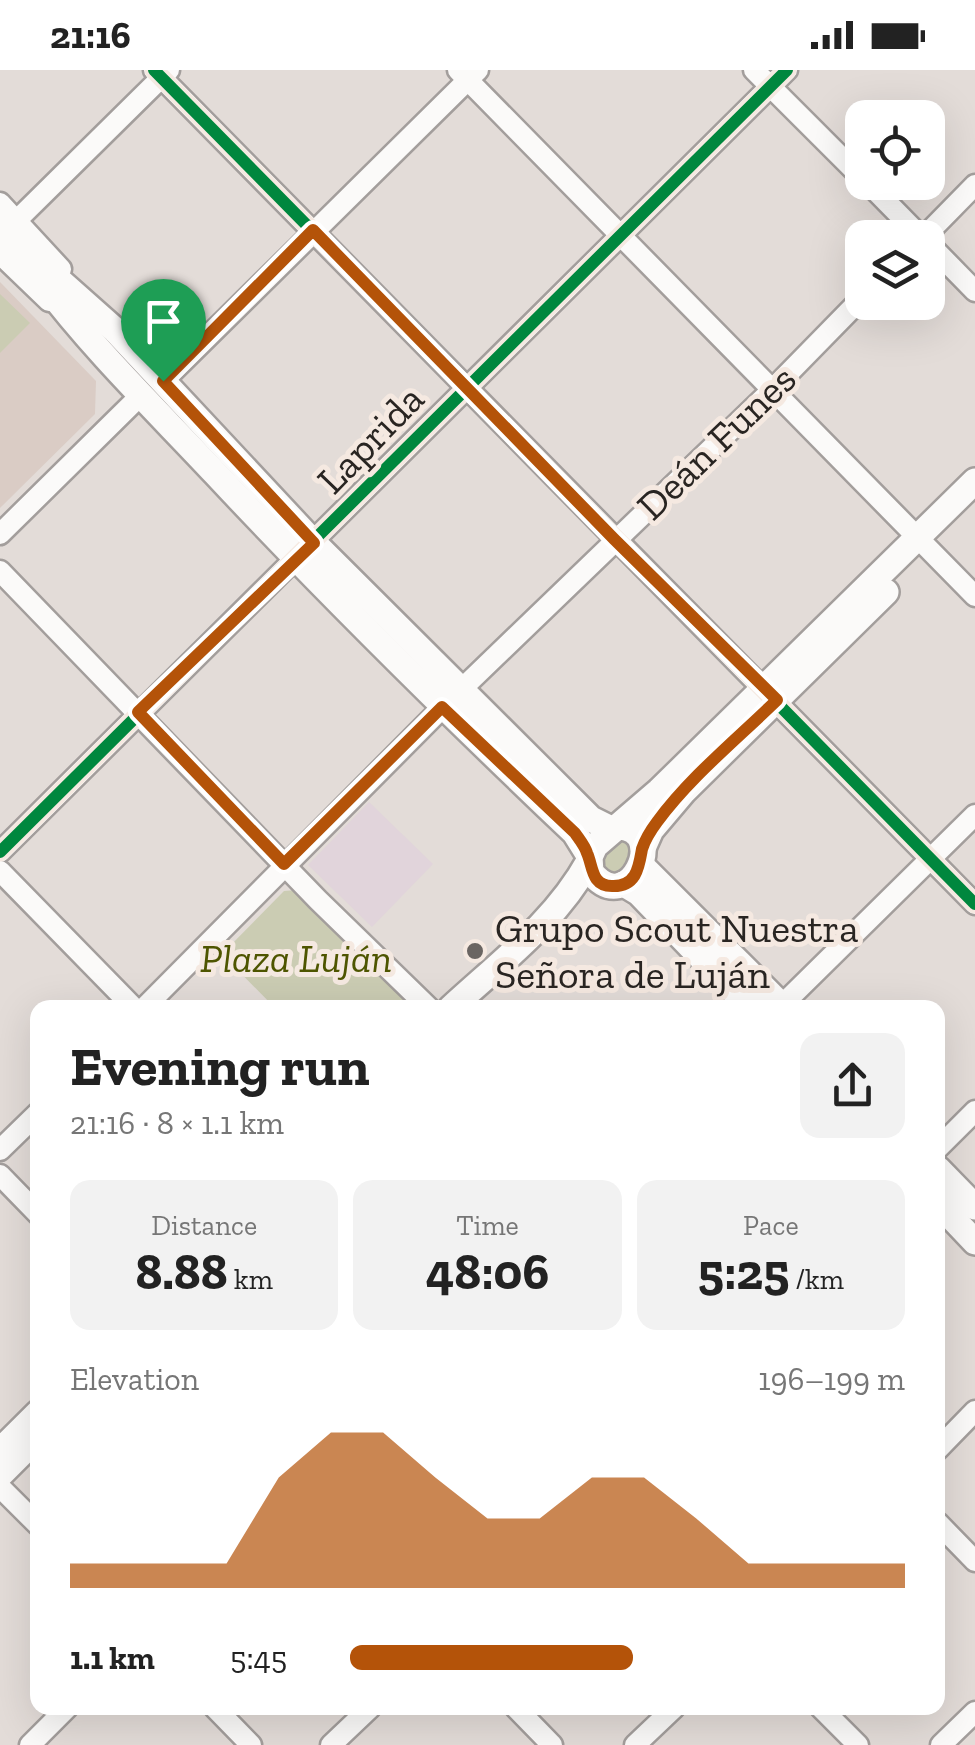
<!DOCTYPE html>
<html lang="en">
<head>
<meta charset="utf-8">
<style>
	:root { --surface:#fff; --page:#f2f2f2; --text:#222; --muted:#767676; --accent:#b45309 }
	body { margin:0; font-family:"Zilla Slab",serif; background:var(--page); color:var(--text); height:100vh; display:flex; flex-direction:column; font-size:38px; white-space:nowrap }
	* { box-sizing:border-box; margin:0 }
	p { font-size:32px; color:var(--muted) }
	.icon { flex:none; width:55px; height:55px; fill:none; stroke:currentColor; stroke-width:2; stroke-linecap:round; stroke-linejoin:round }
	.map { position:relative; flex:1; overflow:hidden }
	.drawer { position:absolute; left:30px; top:930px; width:915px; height:715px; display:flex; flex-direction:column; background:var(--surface); border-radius:20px; box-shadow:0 10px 40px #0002 }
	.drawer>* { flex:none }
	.controls { position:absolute; left:845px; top:30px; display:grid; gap:20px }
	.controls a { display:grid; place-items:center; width:100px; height:100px; border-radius:20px; background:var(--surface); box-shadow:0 10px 40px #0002; font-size:50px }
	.pin { position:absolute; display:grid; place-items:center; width:85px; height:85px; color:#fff; margin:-102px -42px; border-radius:50% 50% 50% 0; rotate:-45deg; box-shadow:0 0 10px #0007 }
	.pin .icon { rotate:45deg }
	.round { display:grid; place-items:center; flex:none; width:105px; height:105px; border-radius:20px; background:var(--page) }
	.headline { display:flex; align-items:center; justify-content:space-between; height:170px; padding:0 40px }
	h1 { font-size:55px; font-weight:800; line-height:75px }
	.figures { display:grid; grid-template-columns:repeat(3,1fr); gap:15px; height:170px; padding:10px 40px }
	.figures div { display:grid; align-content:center; border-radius:20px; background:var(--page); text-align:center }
	.figures b { font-size:50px; font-weight:800 }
	.figures small { font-size:28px; font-weight:400 }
	.figures p { font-size:28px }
	.chart { height:280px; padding:20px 40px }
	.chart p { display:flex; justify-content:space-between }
	.chart svg { width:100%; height:180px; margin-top:10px; fill:var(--accent); opacity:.7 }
	ul { padding:0 40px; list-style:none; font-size:32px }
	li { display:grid; grid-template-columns:160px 120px 1fr; align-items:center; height:75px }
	li i { height:25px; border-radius:12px; background:var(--accent) }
	.status { display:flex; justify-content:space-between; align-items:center; height:70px; padding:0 50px; background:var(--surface); direction:ltr }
	.status svg { height:28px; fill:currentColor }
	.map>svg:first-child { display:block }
	.built { fill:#daccc5 }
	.education { fill:#e1d4db }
	.green { fill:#cbccb3 }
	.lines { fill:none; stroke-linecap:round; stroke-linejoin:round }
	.minor-casing { stroke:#a39e9c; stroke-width:25 }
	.major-casing { stroke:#a39e9c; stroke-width:30 }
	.minor { stroke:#fbfaf9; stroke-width:20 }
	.major { stroke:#fbfaf9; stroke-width:25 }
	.cycleway-casing { stroke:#f5e9e1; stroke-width:19 }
	.cycleway { stroke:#00873e; stroke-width:12 }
	.route-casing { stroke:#fff; stroke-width:20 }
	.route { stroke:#b45309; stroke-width:12 }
	.poi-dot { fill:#6a6562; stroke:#f5e9e1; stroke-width:4 }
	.labels { text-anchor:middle; stroke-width:10; stroke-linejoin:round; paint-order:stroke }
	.street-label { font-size:40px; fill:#292522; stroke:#f5e9e1 }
	.poi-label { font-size:40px; fill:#292522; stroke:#f5e9e1; text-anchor:start }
	.park-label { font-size:40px; font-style:italic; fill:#4e5500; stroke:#f5e9e1 }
</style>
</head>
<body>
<div class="status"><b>21:16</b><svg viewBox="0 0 49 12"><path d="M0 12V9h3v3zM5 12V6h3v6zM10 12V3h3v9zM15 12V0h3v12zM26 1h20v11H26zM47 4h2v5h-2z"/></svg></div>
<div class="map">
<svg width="975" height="1675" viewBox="0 0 975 1675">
	<rect width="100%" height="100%" fill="#e3dcd8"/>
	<polygon class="built" points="0,212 96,311 95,344 0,438"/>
	<polygon class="education" points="369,732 433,794 372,857 308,795"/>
	<g class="green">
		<polygon points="0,224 30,253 0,283"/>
		<polygon points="617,767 637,776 621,805 608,808 597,788"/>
		<polygon points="297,820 411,932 411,937 274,937 222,884 284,821"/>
	</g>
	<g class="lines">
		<defs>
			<g id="minor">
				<polyline points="154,0 975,834"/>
				<polyline points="458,0 975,526"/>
				<polyline points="754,0 862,108"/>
				<polyline points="867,112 922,168"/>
				<polyline points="0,133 61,199"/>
				<polyline points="17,150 169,0"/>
				<polyline points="923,168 975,115"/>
				<polyline points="928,173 975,221"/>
				<polyline points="0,184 49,231"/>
				<polyline points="163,311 478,0"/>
				<polyline points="0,464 141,325"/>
				<polyline points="0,501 318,830 429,938"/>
				<polyline points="0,782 787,0"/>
				<polyline points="0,801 134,938"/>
				<polyline points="144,938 443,637 771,321 862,228"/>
				<polyline points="779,938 975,745"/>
				<polyline points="938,1078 975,1041"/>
				<polyline points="0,1080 38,1043"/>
				<polyline points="0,1105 38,1144"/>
				<polyline points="938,1379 975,1341"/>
				<polyline points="0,1417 38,1455"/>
				<polyline points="938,1453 975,1491"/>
				<polyline points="215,1638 251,1675"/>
				<polyline points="516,1638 552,1675"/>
				<polyline points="821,1638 858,1675"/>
				<polyline points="30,1675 67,1638"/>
				<polyline points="331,1675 370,1638"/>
				<polyline points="635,1675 674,1638"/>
				<polyline points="941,1675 975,1642"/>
			</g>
			<g id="major">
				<polyline points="0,158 115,260 314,473 591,749 613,760"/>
				<path d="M42,211C94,280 156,340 215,403C331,527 452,646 575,763L590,787"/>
				<path d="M620,757C670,761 628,850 591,802L590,787L595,776L659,721L975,411"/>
				<polyline points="643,778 651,760 684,721 886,522"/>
				<polyline points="642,796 784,938"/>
				<polyline points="624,814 639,823 750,938"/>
				<path d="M451,938C501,892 556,851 589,791"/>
				<polyline points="938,1099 975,1137"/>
				<polyline points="938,1133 975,1172"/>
				<polyline points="0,1381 38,1343"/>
				<polyline points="0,1405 32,1373"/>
			</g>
		</defs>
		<use href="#minor" class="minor-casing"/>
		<use href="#major" class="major-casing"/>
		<use href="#minor" class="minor"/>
		<use href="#major" class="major"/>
		<defs>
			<g id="cycleway">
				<polyline points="154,0 975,834"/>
				<polyline points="0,782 787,0"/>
			</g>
		</defs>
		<use href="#cycleway" class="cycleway-casing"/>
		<use href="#cycleway" class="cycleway"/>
	</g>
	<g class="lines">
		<defs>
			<path id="route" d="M313,160L614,469L777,630C737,669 690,707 657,752C651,760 645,770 642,779C639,796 637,817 612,816C591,816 593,796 587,783C585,776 579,769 575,763L442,637L284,794L138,642L314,473L163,311Z"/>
		</defs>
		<use href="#route" class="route-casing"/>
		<use href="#route" class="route"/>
	</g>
	<circle class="poi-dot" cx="475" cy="881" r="10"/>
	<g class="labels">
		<g class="street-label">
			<text transform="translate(370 369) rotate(-46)" y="14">Laprida</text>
			<text transform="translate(716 372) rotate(-44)" y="14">Deán Funes</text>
		</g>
		<g class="poi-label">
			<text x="495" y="872">Grupo Scout Nuestra<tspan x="495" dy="46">Señora de Luján</tspan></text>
		</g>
		<g class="park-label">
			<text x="296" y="902">Plaza Luján</text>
		</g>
	</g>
</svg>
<div class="controls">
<a><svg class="icon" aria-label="locate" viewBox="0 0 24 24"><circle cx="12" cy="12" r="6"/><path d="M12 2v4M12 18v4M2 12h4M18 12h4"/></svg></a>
<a><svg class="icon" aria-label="layers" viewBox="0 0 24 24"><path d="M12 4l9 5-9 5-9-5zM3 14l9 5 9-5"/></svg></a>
</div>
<div class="pin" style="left:163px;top:311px;background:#1e9e55"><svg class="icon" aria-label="arrive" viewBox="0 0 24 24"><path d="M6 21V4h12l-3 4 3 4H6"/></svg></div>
<section class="drawer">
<div class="headline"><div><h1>Evening run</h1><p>21:16 · 8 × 1.1 km</p></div><a class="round"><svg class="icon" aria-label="share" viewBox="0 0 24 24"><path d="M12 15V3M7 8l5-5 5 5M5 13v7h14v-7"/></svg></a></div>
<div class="figures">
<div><p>Distance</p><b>8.88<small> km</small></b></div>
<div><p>Time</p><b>48:06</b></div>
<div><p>Pace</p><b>5:25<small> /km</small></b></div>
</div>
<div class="chart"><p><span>Elevation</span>196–199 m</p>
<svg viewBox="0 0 160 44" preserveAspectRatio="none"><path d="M0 44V38L10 38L20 38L30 38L40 17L50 6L60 6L70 17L80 27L90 27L100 17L110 17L120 27L130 38L140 38L150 38L160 38V44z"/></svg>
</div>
<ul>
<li><b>1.1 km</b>5:45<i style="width:51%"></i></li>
</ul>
</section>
</div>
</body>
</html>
